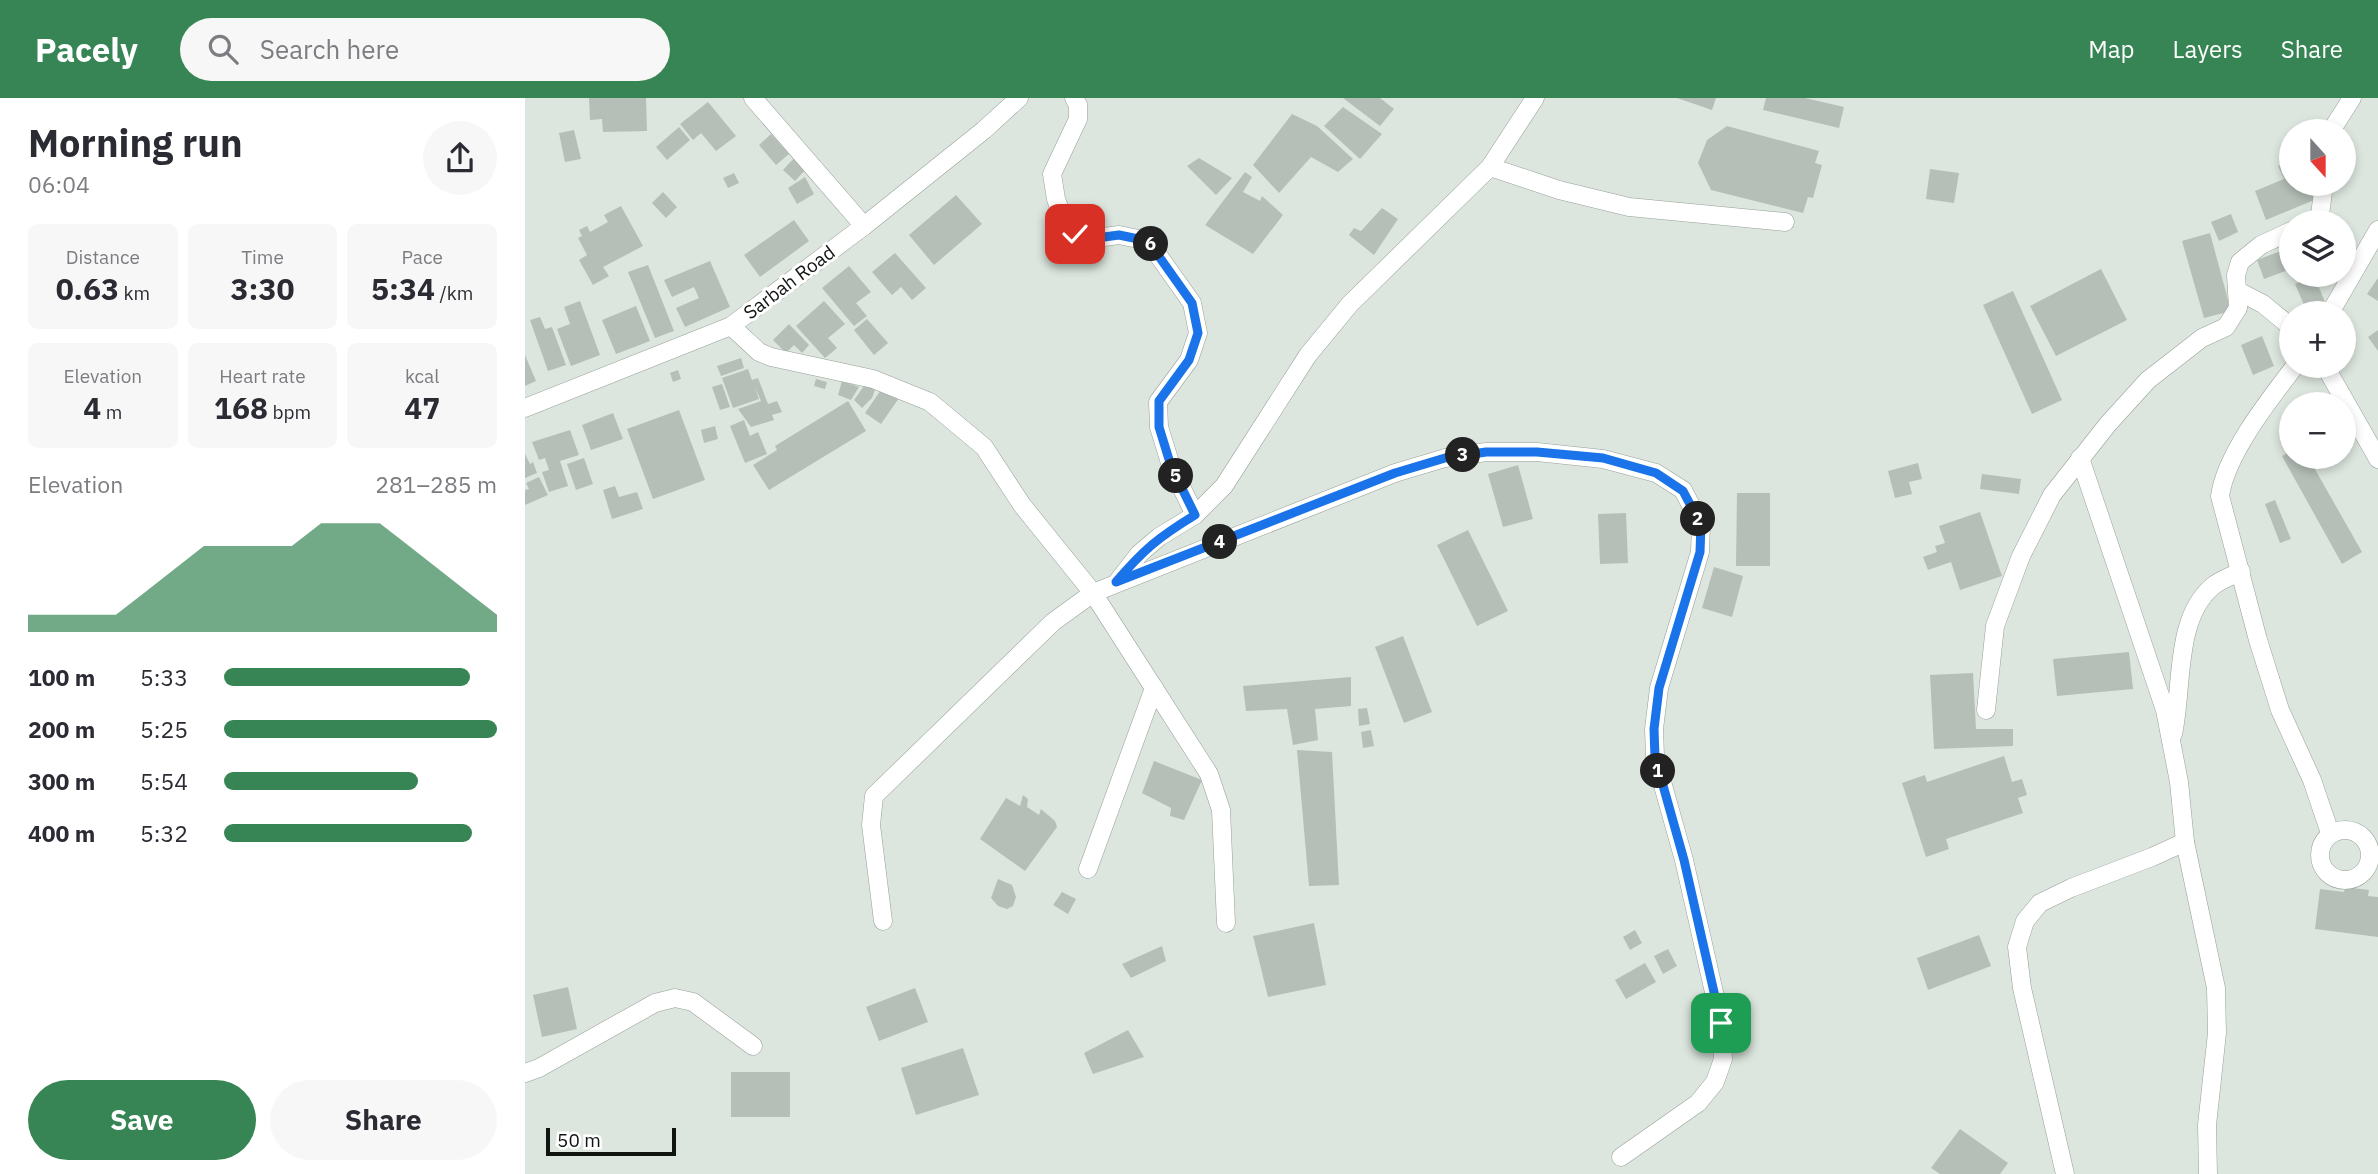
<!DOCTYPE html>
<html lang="en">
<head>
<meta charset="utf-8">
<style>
	:root { --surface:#fff; --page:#f7f7f7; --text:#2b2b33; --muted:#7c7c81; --accent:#378554 }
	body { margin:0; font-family:"IBM Plex Sans",sans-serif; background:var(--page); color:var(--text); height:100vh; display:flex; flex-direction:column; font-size:26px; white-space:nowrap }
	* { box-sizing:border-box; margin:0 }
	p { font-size:23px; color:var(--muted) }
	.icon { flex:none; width:38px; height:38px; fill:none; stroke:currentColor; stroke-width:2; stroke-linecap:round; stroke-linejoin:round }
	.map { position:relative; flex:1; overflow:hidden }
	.sheet { display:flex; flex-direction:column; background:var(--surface); width:525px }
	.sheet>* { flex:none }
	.needle { width:46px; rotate:159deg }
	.fabs { position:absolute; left:1754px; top:21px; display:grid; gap:14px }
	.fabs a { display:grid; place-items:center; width:77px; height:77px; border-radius:50%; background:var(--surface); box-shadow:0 4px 10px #0003; font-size:35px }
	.scale { position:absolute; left:21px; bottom:18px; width:130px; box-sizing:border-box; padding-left:7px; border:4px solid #111512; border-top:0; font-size:19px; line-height:24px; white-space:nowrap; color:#111512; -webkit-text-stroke:5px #fff; paint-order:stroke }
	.pin { position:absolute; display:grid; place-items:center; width:60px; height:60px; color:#fff; margin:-30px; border-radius:14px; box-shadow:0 4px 10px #0006 }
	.km { position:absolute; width:35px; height:35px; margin:-18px; border-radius:50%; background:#222; color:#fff; font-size:19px; line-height:35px; text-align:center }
	.round { display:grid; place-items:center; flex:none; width:74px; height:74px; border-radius:37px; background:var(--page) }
	.head { display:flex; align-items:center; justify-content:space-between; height:119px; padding:0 28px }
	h1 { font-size:38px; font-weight:700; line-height:52px }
	.figures { display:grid; grid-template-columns:repeat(3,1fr); gap:10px; height:119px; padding:7px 28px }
	.figures div { display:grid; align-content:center; border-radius:10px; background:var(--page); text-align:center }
	.figures b { font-size:30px; font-weight:700 }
	.figures small { font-size:19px; font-weight:400 }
	.figures p { font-size:19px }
	.chart { height:196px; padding:14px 28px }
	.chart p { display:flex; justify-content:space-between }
	.chart svg { width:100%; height:126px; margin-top:7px; fill:var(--accent); opacity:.7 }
	.action { display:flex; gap:14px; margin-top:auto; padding:14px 28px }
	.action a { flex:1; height:80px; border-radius:42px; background:var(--accent); color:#fff; font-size:28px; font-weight:700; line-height:80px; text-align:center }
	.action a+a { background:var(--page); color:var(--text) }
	ul { padding:0 28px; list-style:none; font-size:23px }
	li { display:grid; grid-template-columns:112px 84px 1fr; align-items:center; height:52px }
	li i { height:18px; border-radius:9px; background:var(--accent) }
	header { display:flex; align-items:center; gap:42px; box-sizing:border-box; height:98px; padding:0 35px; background:var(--accent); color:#fff }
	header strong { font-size:33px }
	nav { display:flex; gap:38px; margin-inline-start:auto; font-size:24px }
	.search { width:490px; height:63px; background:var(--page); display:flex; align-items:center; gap:18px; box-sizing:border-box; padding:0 24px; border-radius:38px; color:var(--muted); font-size:26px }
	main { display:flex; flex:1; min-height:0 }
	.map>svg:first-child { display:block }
	.building { fill:#b5bfb8 }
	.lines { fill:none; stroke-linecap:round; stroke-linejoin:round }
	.street-casing { stroke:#96a098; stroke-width:19 }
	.street { stroke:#fff; stroke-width:18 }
	.route-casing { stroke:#fff; stroke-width:14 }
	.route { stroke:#1a73e8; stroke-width:9 }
	.labels { text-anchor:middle; stroke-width:6; stroke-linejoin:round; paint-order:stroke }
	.street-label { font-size:19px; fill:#111512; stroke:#fff }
</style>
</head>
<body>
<header>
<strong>Pacely</strong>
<div class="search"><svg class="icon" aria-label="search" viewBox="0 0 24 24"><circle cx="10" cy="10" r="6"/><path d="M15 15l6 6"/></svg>Search here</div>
<nav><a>Map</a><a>Layers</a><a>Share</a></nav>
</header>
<main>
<section class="sheet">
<div class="head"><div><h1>Morning run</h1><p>06:04</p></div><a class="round"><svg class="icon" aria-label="share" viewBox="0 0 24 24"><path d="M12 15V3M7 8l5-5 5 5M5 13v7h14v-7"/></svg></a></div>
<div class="figures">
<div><p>Distance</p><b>0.63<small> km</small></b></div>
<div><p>Time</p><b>3:30</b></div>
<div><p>Pace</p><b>5:34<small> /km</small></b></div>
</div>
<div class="figures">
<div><p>Elevation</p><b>4<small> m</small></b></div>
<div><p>Heart rate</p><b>168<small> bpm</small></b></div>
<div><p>kcal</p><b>47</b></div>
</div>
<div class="chart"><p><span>Elevation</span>281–285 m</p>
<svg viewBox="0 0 160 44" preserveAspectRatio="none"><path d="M0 44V38L10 38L20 38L30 38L40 30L50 22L60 14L70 14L80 14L90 14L100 6L110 6L120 6L130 14L140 22L150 30L160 38V44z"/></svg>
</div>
<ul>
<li><b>100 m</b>5:33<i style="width:90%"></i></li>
<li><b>200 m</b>5:25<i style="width:100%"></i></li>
<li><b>300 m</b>5:54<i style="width:71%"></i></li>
<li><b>400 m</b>5:32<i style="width:91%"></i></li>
</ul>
<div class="action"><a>Save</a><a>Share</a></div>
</section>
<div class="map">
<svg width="1853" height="1076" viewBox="0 0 1853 1076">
	<rect width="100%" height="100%" fill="#dce6de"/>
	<g class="building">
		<polygon points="64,0 121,0 122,33 78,34 77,21 65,22"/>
		<polygon points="818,0 855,0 869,11 855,28"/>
		<polygon points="1152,0 1191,0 1187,12"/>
		<polygon points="1241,0 1280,0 1319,9 1314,30 1238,12"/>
		<polygon points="183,4 211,38 191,53 176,35 168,42 155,26"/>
		<polygon points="818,9 857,36 835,61 799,28"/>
		<polygon points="767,16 792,28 828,61 813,74 786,59 754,95 728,67"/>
		<polygon points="1202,28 1294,53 1290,65 1297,67 1288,100 1283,99 1278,115 1186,92 1173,65 1182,42"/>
		<polygon points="154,29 165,42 142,62 131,49"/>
		<polygon points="49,32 56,61 40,64 34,35"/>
		<polygon points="246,36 264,56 251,67 234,47"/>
		<polygon points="271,58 283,69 270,83 258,72"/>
		<polygon points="674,60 707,80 691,97 662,68"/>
		<polygon points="1766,63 1766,86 1782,86 1789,102 1741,122 1730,93 1759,81 1753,68"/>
		<polygon points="1405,71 1434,75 1429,105 1401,101"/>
		<polygon points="720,74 727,79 718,94 735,103 737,98 758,117 728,156 680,127"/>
		<polygon points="209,75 214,85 203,90 198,80"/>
		<polygon points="280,79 289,96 272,106 263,90"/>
		<polygon points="138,94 152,109 141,120 127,105"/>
		<polygon points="431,97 457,126 409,167 384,137"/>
		<polygon points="96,108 118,148 78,169 84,178 68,187 54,162 62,157 53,140 57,138 54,132 62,128 65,134 83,124 79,117"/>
		<polygon points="857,110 873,121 849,157 824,137 829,130 836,133"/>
		<polygon points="1706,116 1713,134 1694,143 1686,124"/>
		<polygon points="269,122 284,143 235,179 219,157"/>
		<polygon points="1685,135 1706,213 1679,220 1657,143"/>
		<polygon points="1766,149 1766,171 1739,181 1732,162"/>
		<polygon points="370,155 401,190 387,202 376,189 367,197 347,174"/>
		<polygon points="185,163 205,209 160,229 151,210 174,200 169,189 147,199 139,182"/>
		<polygon points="123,167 149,233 130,240 103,174"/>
		<polygon points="324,168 346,194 331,205 342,218 329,228 297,190"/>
		<polygon points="1576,171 1602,222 1531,258 1505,208"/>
		<polygon points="1789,178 1801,206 1782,214 1770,186"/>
		<polygon points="1853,180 1853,203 1842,196"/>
		<polygon points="1488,193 1537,302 1507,316 1458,207"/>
		<polygon points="55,203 75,257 46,268 32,231 45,226 39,209"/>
		<polygon points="299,203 320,226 303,240 312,250 300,260 271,228"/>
		<polygon points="111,208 125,243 91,256 77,222"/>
		<polygon points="15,219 20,231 27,229 41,267 23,273 5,222"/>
		<polygon points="342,221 363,245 349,257 329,232"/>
		<polygon points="264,226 284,247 277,255 269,247 261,255 248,242"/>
		<polygon points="1853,232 1853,253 1843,239"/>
		<polygon points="1737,238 1749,268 1728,277 1716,247"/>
		<polygon points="0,257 11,283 0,288"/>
		<polygon points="216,260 219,270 196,278 192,268"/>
		<polygon points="223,271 227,282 233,280 243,306 252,303 257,314 247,317 249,322 226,329 213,311 236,303 230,289 234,301 208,310 197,280"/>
		<polygon points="153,272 156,281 148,284 145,275"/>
		<polygon points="291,281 302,284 300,291 289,288"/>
		<polygon points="317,283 334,289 326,302 313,297"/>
		<polygon points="197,286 205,309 195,312 187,289"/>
		<polygon points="339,288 351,289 347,300 337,310 329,302"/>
		<polygon points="358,289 374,300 356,326 340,315"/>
		<polygon points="323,303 341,333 244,392 228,367 252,352 250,348"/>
		<polygon points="154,312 180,382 128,401 102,331"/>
		<polygon points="88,315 98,341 66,352 57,327"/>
		<polygon points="219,322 225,338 233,334 242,356 220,365 205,328"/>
		<polygon points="190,328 193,341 179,345 176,332"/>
		<polygon points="45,332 54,357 35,363 43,388 24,394 17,374 24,372 20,360 14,362 7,344"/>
		<polygon points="1766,353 1766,359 1783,359 1837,454 1817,466 1757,358"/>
		<polygon points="0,356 5,366 8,364 12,375 0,380"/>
		<polygon points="59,360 68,386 51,392 42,366"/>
		<polygon points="1393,365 1397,381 1384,384 1387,396 1370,400 1363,373"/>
		<polygon points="993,367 1008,421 978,429 963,376"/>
		<polygon points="1457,376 1496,381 1494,396 1455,391"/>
		<polygon points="14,379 23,397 0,407 0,392 4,391 1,385"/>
		<polygon points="90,388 94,399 112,394 118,411 87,421 78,392"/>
		<polygon points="1212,395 1245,395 1245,468 1211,468"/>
		<polygon points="1750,402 1766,441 1755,445 1740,406"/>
		<polygon points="1455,414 1477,478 1435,492 1426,464 1403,472 1398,459 1412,454 1410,448 1420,445 1414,428"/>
		<polygon points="1101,415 1103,465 1075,466 1073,416"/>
		<polygon points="943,432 983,513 952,528 912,447"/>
		<polygon points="1189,469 1218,478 1207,519 1177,510"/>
		<polygon points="878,538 907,614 879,625 850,549"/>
		<polygon points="1604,554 1608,591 1532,598 1528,561"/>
		<polygon points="1448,575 1451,631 1488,631 1488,648 1409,651 1405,577"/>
		<polygon points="826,579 826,608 790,611 793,642 768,647 762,611 721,613 718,588"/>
		<polygon points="842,610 845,626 834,628 833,611"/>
		<polygon points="846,632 849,648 838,650 836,634"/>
		<polygon points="772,652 807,654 814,787 784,788"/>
		<polygon points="1479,658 1487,684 1497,681 1502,697 1493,700 1498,715 1421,741 1424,751 1401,759 1377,685 1400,677 1402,684"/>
		<polygon points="629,663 677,682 659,722 645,718 646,710 617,695"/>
		<polygon points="498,697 503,701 502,709 514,717 516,711 530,723 532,729 500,773 455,741 481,700 495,708"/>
		<polygon points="473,781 487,787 491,799 488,808 482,811 473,808 466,800"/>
		<polygon points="1820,789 1844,792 1843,798 1853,799 1853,839 1790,831 1795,791 1819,794"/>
		<polygon points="537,794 551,801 543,816 528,807"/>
		<polygon points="789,825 801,887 743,899 728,838"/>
		<polygon points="1110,832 1117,845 1105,852 1098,839"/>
		<polygon points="1454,837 1466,868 1403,892 1392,860"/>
		<polygon points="637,848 641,863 606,880 597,866"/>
		<polygon points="1143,851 1152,868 1138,876 1129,858"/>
		<polygon points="1120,865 1131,884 1101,901 1090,882"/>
		<polygon points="43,889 52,931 17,939 8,897"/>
		<polygon points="390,890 403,924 354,943 341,909"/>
		<polygon points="603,932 619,959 568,976 559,955"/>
		<polygon points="438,950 454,997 391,1017 376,970"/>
		<rect x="206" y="974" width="59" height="45"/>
		<polygon points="1435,1031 1483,1065 1475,1076 1415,1076 1406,1070"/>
	</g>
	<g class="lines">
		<defs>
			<g id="street">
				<polyline points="228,0 339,128"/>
				<polyline points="549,0 553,7 553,21 527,76 531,101 538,121 550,136 564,141 594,137 623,143 667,205 673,235 664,262 633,304 634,329 646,368 670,417"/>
				<polyline points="1806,33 1827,0"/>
				<polyline points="965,69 1034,92 1104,109 1260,124"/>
				<polyline points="1786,124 1795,117 1799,86"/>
				<polyline points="1713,193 1738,206 1766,229"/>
				<polyline points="1805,215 1853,132"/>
				<polyline points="206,228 234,254 246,259 348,281 405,304 459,349 497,407 568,495 528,524 349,698 346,727 358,823"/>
				<path d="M1770,268C1744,302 1701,356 1695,398L1733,542L1755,612L1787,682L1805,735"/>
				<polyline points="1800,268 1853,361"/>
				<polyline points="0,310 206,228 339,128 459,32 494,0"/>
				<polyline points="593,483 614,456 634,439 670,417 699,388 783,257 825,206 965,69 1010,0"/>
				<polyline points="1461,612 1470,528 1496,458 1527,397 1583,326 1623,282 1677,240 1701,229 1713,210 1711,177 1715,164 1736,147 1766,133"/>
				<path d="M1648,636C1658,591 1649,520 1688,488C1695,482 1707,478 1716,473"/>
				<circle cx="1820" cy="757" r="25"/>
				<polyline points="1660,744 1691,890 1692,935 1682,1027 1683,1076"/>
				<polyline points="563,771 629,590"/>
				<polyline points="701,825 696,712 684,676 568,495 870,375 920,360 961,354 1012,354 1078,361 1131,375 1158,392 1176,427 1175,454 1134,590 1129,631 1130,659 1159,762 1196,925 1198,961 1190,984 1173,1005 1096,1059"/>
				<polyline points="0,975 14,970 130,905 150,900 168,904 228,948"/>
				<polyline points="1540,1076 1497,890 1492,849 1500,823 1515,805 1546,790 1627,759 1660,744 1654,684 1640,612 1555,360"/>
			</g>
		</defs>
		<use href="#street" class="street-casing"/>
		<use href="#street" class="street"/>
	</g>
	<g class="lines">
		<defs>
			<path id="route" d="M550,136L564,141L594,137L623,143L667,205L673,235L664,262L634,303V329L646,368L670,417C634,439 619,451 591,484L870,375L920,360L961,354H1012L1078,360L1131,375L1158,393L1176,427L1175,454L1134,590L1129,631L1130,659L1159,762L1196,925"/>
		</defs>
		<use href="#route" class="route-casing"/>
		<use href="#route" class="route"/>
	</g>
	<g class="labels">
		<g class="street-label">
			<text transform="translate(264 184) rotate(-37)" y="7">Sarbah Road</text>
		</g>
	</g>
</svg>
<div class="fabs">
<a><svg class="needle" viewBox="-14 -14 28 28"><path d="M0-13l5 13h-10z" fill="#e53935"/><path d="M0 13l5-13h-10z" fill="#7c7c81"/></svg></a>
<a><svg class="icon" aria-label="layers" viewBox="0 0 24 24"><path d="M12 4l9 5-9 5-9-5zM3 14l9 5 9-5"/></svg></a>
<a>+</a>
<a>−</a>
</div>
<div class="scale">50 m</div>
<div class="pin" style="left:1196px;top:925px;background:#1e9e55"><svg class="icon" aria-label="arrive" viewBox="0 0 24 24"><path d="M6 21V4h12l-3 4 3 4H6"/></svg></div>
<div class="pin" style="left:550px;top:136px;background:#d93025"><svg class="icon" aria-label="check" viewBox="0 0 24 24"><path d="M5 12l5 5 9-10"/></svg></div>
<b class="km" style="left:1133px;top:673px">1</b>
<b class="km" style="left:1173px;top:421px">2</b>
<b class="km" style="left:938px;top:357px">3</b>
<b class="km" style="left:695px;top:444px">4</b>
<b class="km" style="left:651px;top:378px">5</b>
<b class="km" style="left:626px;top:146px">6</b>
</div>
</main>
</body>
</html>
